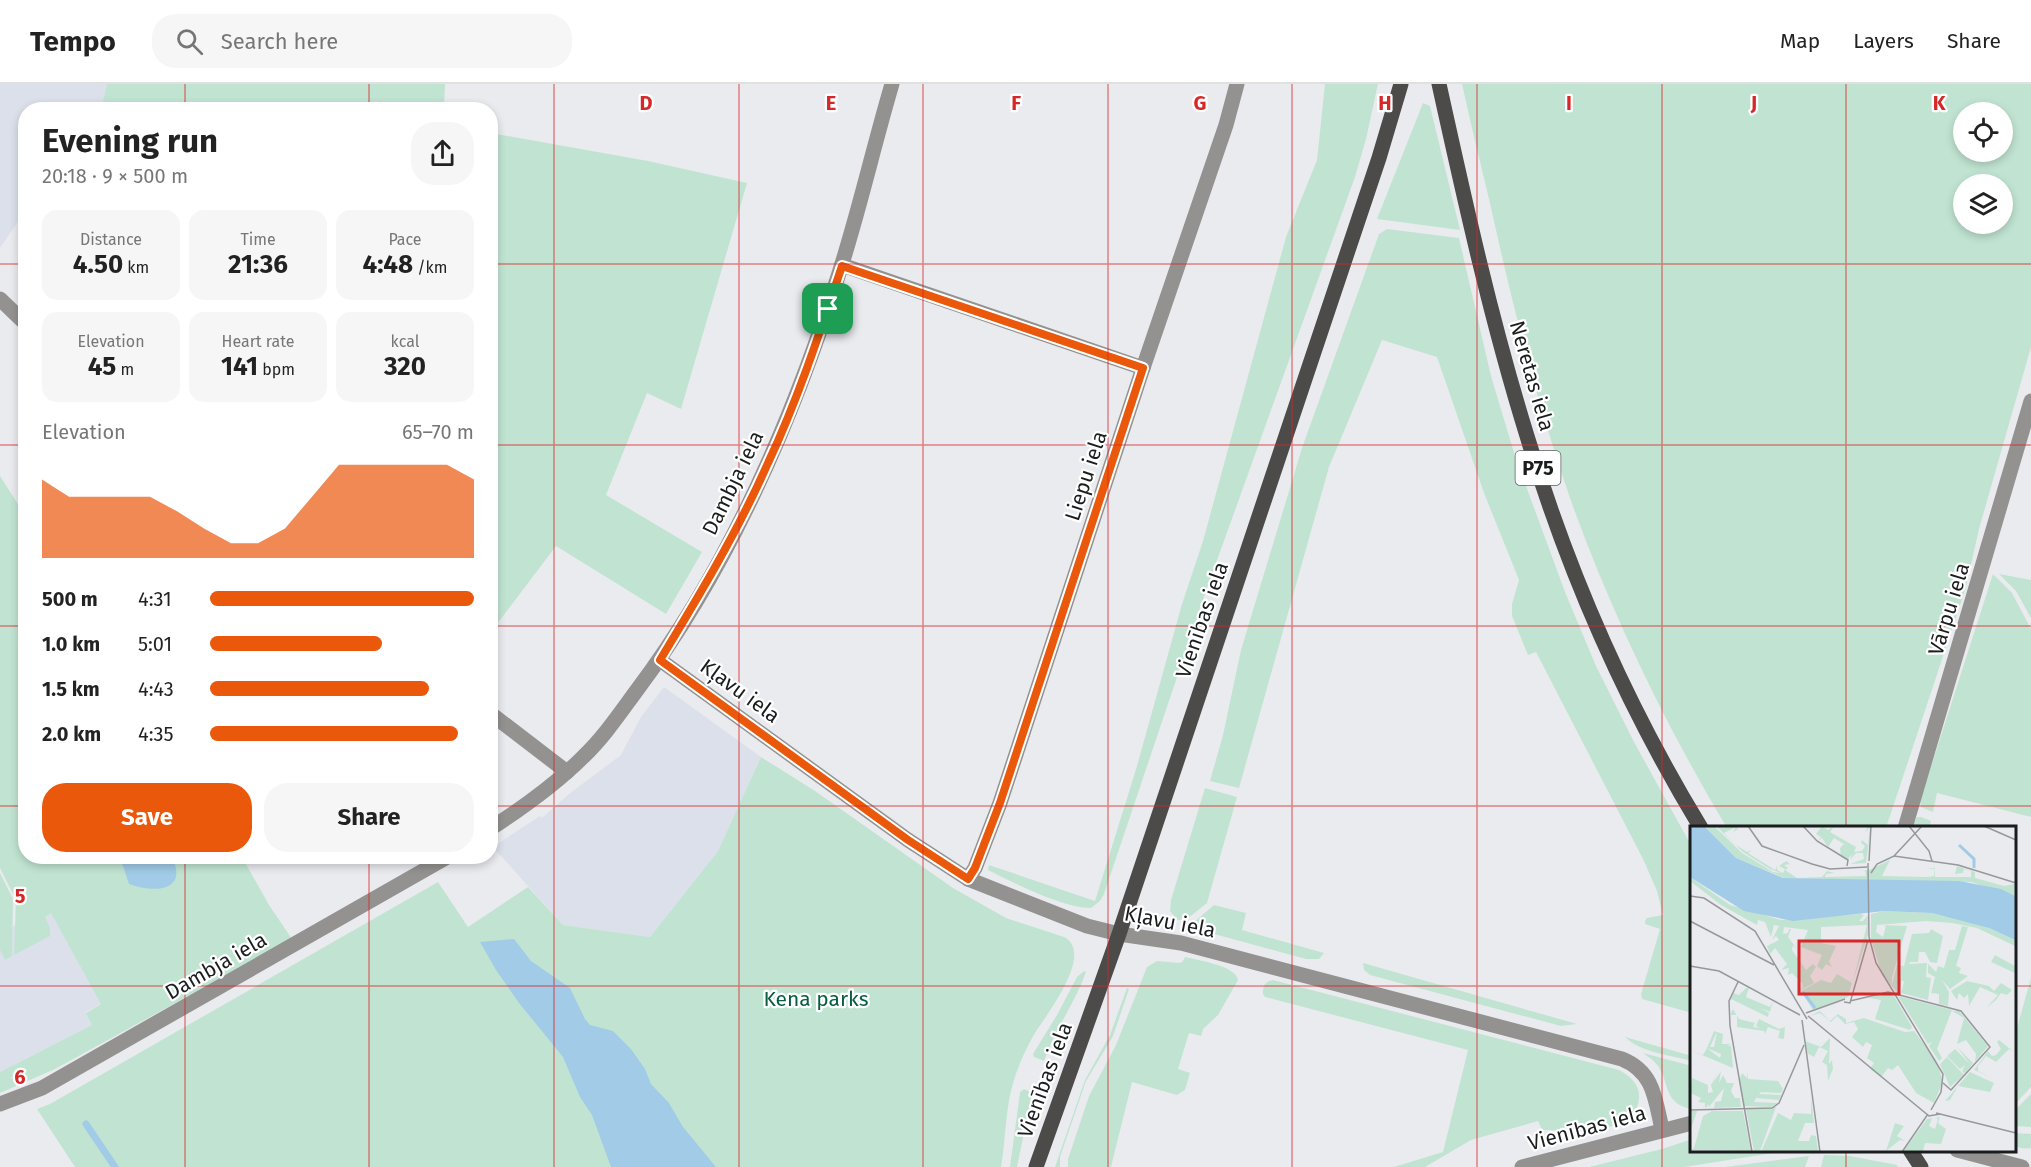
<!DOCTYPE html>
<html lang="en">
<head>
<meta charset="utf-8">
<style>
	:root { --surface:#fff; --page:#f6f6f6; --text:#222; --muted:#767676; --line:#e0e0e0; --accent:#ea580c }
	body { margin:0; font-family:"Fira Sans",sans-serif; background:var(--page); color:var(--text); height:100vh; display:flex; flex-direction:column; font-size:22px; white-space:nowrap }
	* { box-sizing:border-box; margin:0 }
	p { font-size:20px; color:var(--muted) }
	.icon { flex:none; width:33px; height:33px; fill:none; stroke:currentColor; stroke-width:2; stroke-linecap:round; stroke-linejoin:round }
	.map { position:relative; flex:1; overflow:hidden }
	.side { position:absolute; left:18px; top:18px; width:480px; height:762px; display:flex; flex-direction:column; background:var(--surface); border-radius:24px; box-shadow:0 3px 9px #0003 }
	.side>* { flex:none }
	.buttons { position:absolute; left:1953px; top:18px; display:grid; gap:12px }
	.buttons a { display:grid; place-items:center; width:60px; height:60px; border-radius:50%; background:var(--surface); box-shadow:0 3px 9px #0003; font-size:30px }
	.pin { position:absolute; display:grid; place-items:center; width:51px; height:51px; color:#fff; margin:-26px; border-radius:12px; box-shadow:0 3px 9px #0006 }
	.round { display:grid; place-items:center; flex:none; width:63px; height:63px; border-radius:24px; background:var(--page) }
	.head { display:flex; align-items:center; justify-content:space-between; height:102px; padding:0 24px }
	h1 { font-size:33px; font-weight:700; line-height:45px }
	.figures { display:grid; grid-template-columns:repeat(3,1fr); gap:9px; height:102px; padding:6px 24px }
	.figures div { display:grid; align-content:center; border-radius:15px; background:var(--page); text-align:center }
	.figures b { font-size:26px; font-weight:700 }
	.figures small { font-size:16px; font-weight:400 }
	.figures p { font-size:16px }
	.chart { height:168px; padding:12px 24px }
	.chart p { display:flex; justify-content:space-between }
	.chart svg { width:100%; height:108px; margin-top:6px; fill:var(--accent); opacity:.7 }
	.cta { display:flex; gap:12px; margin-top:auto; padding:12px 24px }
	.cta a { flex:1; height:69px; border-radius:24px; background:var(--accent); color:#fff; font-size:24px; font-weight:700; line-height:69px; text-align:center }
	.cta a+a { background:var(--page); color:var(--text) }
	ul { padding:0 24px; list-style:none; font-size:20px }
	li { display:grid; grid-template-columns:96px 72px 1fr; align-items:center; height:45px }
	li i { height:15px; border-radius:8px; background:var(--accent) }
	header { display:flex; align-items:center; gap:36px; box-sizing:border-box; height:84px; padding:0 30px; background:var(--surface); border-bottom:2px solid var(--line) }
	header strong { font-size:28px }
	nav { display:flex; gap:33px; margin-inline-start:auto; font-size:21px }
	.search { width:420px; height:54px; background:var(--page); display:flex; align-items:center; gap:15px; box-sizing:border-box; padding:0 21px; border-radius:24px; color:var(--muted); font-size:22px }
	.map>svg:first-child { display:block }
	.built { fill:#dbe0ea }
	.green { fill:#c1e4d2; fill-rule:evenodd }
	.water { fill:#a1cbe7 }
	.lines { fill:none; stroke-linecap:round; stroke-linejoin:round }
	.stream { stroke:#a1cbe7; stroke-width:7 }
	.minor { stroke:#939291; stroke-width:15 }
	.major { stroke:#4c4b49; stroke-width:15 }
	.route-casing { stroke:#fff; stroke-width:12 }
	.route { stroke:#ea580c; stroke-width:8 }
	.grid { fill:none; stroke:#d62828; stroke-width:1.5; stroke-opacity:0.55 }
	.labels { text-anchor:middle; stroke-width:4.5; stroke-linejoin:round; paint-order:stroke }
	.shield { fill:#fff; stroke:#5f6061; stroke-width:1.5 }
	.shield-label { font-size:20px; font-weight:bold; fill:#1b1c1d }
	.street-label { font-size:21px; fill:#1b1c1d; stroke:#fff }
	.park-label { font-size:21px; fill:#075e41; stroke:#fff }
	.inset-river { fill:none; stroke:#a1cbe7; stroke-width:3 }
	.inset-road { fill:none; stroke:#97989b; stroke-width:1.5 }
	.view { fill:#d62828; fill-opacity:0.15; stroke:#d62828; stroke-width:3 }
	.inset-edge { fill:none; stroke:#1b1c1d; stroke-width:3 }
	.grid-label { font-size:20px; text-anchor:middle; font-weight:bold; fill:#d62828; stroke:#fff; stroke-width:4.5; stroke-linejoin:round; paint-order:stroke }
</style>
</head>
<body>
<header>
<strong>Tempo</strong>
<div class="search"><svg class="icon" aria-label="search" viewBox="0 0 24 24"><circle cx="10" cy="10" r="6"/><path d="M15 15l6 6"/></svg>Search here</div>
<nav><a>Map</a><a>Layers</a><a>Share</a></nav>
</header>
<div class="map">
<svg width="2031" height="1083" viewBox="0 0 2031 1083">
	<rect width="100%" height="100%" fill="#eaebef"/>
	<g class="built">
		<polygon points="0,0 107,0 101,25 26,26 25,127 0,164"/>
		<polygon points="664,603 761,673 718,767 650,853 563,841 493,763 540,732 542,734 569,710 621,671 641,633"/>
		<polygon points="0,819 12,843 52,819 107,916 86,928 92,941 0,988"/>
	</g>
	<g class="green">
		<polygon points="107,0 445,0 444,25 101,25"/>
		<path d="M1325,0H1378L1366,55L1355,93L1207,504L1104,810L1100,817L1091,824C1063,824 1014,799 988,786L989,781L1095,817L1137,682L1182,520L1203,457L1286,153L1317,76Z"/>
		<path d="M1462,0H2031V263L1979,445L1966,503L1886,744H1727C1665,640 1612,531 1571,417C1541,331 1518,243 1498,155C1487,103 1473,52 1462,0ZM2002,28V68H1964V28ZM2002,100V140H1964V100Z"/>
		<polygon points="1423,19 1430,22 1460,146 1377,135"/>
		<polygon points="491,49 648,77 747,99 681,325 647,309 606,411 702,468 666,530 556,462 491,548"/>
		<polygon points="1387,145 1459,154 1491,292 1515,372 1565,508 1596,582 1634,658 1692,763 1692,929 1642,915 1641,910 1660,845 1645,840 1645,837 1647,834 1663,831 1657,807 1643,775 1536,568 1528,571 1512,532 1512,520 1519,496 1484,409 1437,273 1382,256 1329,383 1239,704 1210,697 1223,651 1241,566 1302,364 1379,150"/>
		<polygon points="0,392 25,431 26,772 242,773 269,821 292,855 55,985 0,1009 0,988 92,941 86,929 101,920 51,829 45,833 50,844 50,852 14,871 16,816 0,784"/>
		<polygon points="1993,490 2012,509 2031,545 2031,733 1937,709 1933,728 1921,723 1920,717"/>
		<polygon points="1999,490 2031,496 2031,534 2016,507"/>
		<path d="M761,673L815,707L953,804L1006,834L1064,853C1095,869 1047,930 1035,949C1026,964 1019,980 1014,996C1005,1024 1006,1054 1001,1083H75L37,1025L50,1020L438,798L468,843L528,803L563,841L650,853L718,767Z"/>
		<polygon points="1205,704 1237,713 1207,819 1187,835 1177,836 1170,827 1171,816"/>
		<polygon points="1917,733 1921,733 1931,737 1929,744 1911,744"/>
		<polygon points="0,789 13,815 12,872 5,876 0,866"/>
		<polygon points="1214,821 1246,829 1242,846 1324,869 1319,875 1306,875 1192,844 1193,839"/>
		<path d="M1185,873C1200,877 1235,881 1238,896L1218,931L1203,945L1201,952L1189,949L1178,985L1190,989L1185,1006L1177,1011L1132,998L1111,1083H1068V1075L1089,1012L1116,961L1147,883L1157,877L1180,879L1183,877Z"/>
		<polygon points="1363,879 1577,940 1561,942 1370,891 1364,886"/>
		<path d="M1084,887L1086,888C1075,919 1055,945 1044,977L1034,973L1033,970L1057,931L1077,893Z"/>
		<polygon points="2031,894 2031,1003 2015,1020 2015,951"/>
		<path d="M1273,896L1619,986C1630,992 1640,1000 1639,1014C1637,1053 1570,1046 1542,1046L1538,1037L1471,1056L1425,1083H1394L1443,1068L1468,966L1265,913L1263,910C1263,902 1264,898 1273,896Z"/>
		<polygon points="1127,904 1129,905 1113,952 1086,997 1060,1073 1060,1083 1055,1083 1085,996 1110,951"/>
		<path d="M1625,953L1692,972V977C1670,971 1642,969 1625,953Z"/>
		<path d="M1643,969L1692,982V1025C1663,1020 1670,999 1658,982C1654,976 1648,973 1643,969Z"/>
		<polygon points="1024,1005 1032,1009 1017,1083 1010,1083 1020,1008"/>
		<polygon points="2031,1010 2031,1043 2015,1042 2015,1026"/>
		<path d="M2014,1049L2031,1050V1064C2026,1065 2019,1065 2015,1061Z"/>
		<polygon points="1692,1055 1692,1066 1787,1067 1684,1083 1589,1083 1662,1065"/>
		<polygon points="1824,1071 1850,1072 1897,1081 1898,1083 1821,1083"/>
		<polygon points="1809,1072 1805,1083 1725,1083"/>
	</g>
	<g class="water">
		<path d="M117,773H172C189,808 153,809 129,800L123,782Z"/>
		<polygon points="514,855 531,877 570,904 585,935 590,941 613,947 631,965 645,985 651,1000 669,1019 683,1043 716,1083 611,1083 592,1031 580,1013 563,973 519,919 496,886 480,858"/>
	</g>
	<g class="lines">
		<polyline class="stream" points="86,1040 115,1083"/>
		<g class="minor">
			<polyline points="842,181 1143,284"/>
			<polyline points="0,215 26,240"/>
			<path d="M660,576L908,756L968,795L1087,842L1119,850L1181,859L1622,975C1654,988 1655,1015 1662,1045"/>
			<polyline points="490,629 567,688"/>
			<polyline points="1905,744 2031,317"/>
			<path d="M490,745C524,723 555,701 583,673C604,653 620,629 637,606C730,482 795,331 841,183C860,123 874,61 892,0"/>
			<polyline points="968,795 975,784 1000,719 1143,284 1226,41 1237,0"/>
			<polyline points="0,1020 42,1004 449,772"/>
			<polyline points="1957,1066 2022,1083"/>
			<polyline points="1522,1083 1692,1039"/>
		</g>
		<g class="major">
			<path d="M1439,0C1465,118 1491,236 1527,352C1568,488 1627,622 1701,744"/>
			<polyline points="1910,1066 1921,1083"/>
			<polyline points="1036,1083 1119,850 1379,74 1401,0"/>
		</g>
	</g>
	<g class="lines">
		<defs>
			<path id="route" d="M842,182L1143,284L1000,719L975,784L968,795L908,756L660,576C699,512 738,447 768,379C798,315 820,248 842,182Z"/>
		</defs>
		<use href="#route" class="route-casing"/>
		<use href="#route" class="route"/>
	</g>
	<path class="grid" d="M185,0V26M369,0V26M554,0V1083M739,0V1083M923,0V1083M1108,0V1083M1292,0V1083M1477,0V1083M1662,0V1083M1846,0V744M0,180H26M490,180H2031M0,361H26M490,361H2031M0,542H26M490,542H2031M0,722H26M490,722H2031M185,772V1083M369,772V1083M0,902H1692M2014,902H2031M1846,1066V1083"/>
	<g class="labels">
		<rect class="shield" x="1515.5" y="367" width="45" height="34" rx="4.5"/>
		<g class="shield-label">
			<text x="1538" y="391">P75</text>
		</g>
		<g class="street-label">
			<text transform="translate(1532 292) rotate(74)" y="7">Neretas iela</text>
			<text transform="translate(1086 392) rotate(-72)" y="7">Liepu iela</text>
			<text transform="translate(733 399) rotate(-64)" y="7">Dambja iela</text>
			<text transform="translate(1949 525) rotate(-73)" y="7">Vārpu iela</text>
			<text transform="translate(1202 536) rotate(-71)" y="7">Vienības iela</text>
			<text transform="translate(740 607) rotate(36)" y="7">Kļavu iela</text>
			<text transform="translate(1170 838) rotate(11)" y="7">Kļavu iela</text>
			<text transform="translate(216 882) rotate(-30)" y="7">Dambja iela</text>
			<text transform="translate(1045 996) rotate(-70)" y="7">Vienības iela</text>
			<text transform="translate(1587 1044) rotate(-15)" y="7">Vienības iela</text>
		</g>
		<g class="park-label">
			<text x="816" y="922">Kena parks</text>
		</g>
	</g>
	<g transform="translate(1690 742)">
		<rect width="326" height="326" fill="#eaebef"/>
		<path d="M14,0H24L52,27L83,46L91,47L80,43L53,26L26,0H46L48,3L43,6L46,1L34,7L46,19L57,26L62,24L58,27L85,44L87,40V44L93,47L95,43L89,40L96,35L100,38L94,39L98,42L95,44L107,52L132,51L137,45L145,47L136,48L135,51L176,50L175,44L154,45L179,44L200,34L192,50L238,51L244,50V43L237,42H244V37L245,51H281V45L274,43L273,47L265,48L267,40L285,46V52L314,60L325,58V70L281,56L94,52L46,32ZM132,0L138,4L144,0L140,6L166,21L164,26L172,25L175,20L171,17L172,14L178,19L180,1L175,7L178,0H181L176,37L160,38L174,33L173,27H166L160,34L162,28L158,33L151,31L150,22L154,18L144,12L138,21L132,12L128,15L131,11L126,8ZM0,51L40,79L91,94L170,88L174,89L169,95H173L179,88L178,109L163,155H162L158,153L163,155L177,99L131,101V117L146,120L139,135L142,141L136,138L132,144L127,140L132,129L111,121L118,104L94,101L93,108L98,107L99,103H101L98,111L108,124L103,119L102,124L116,144L123,138L126,141L120,150L124,157L106,166L113,161L112,157L102,147L98,149L99,142L91,144L97,138L85,122L80,128L77,120L89,114L86,110L82,114L89,100L84,99L81,111L75,96L68,94L67,99L31,79L0,55ZM194,85L242,87L292,99L325,114V120L287,102L262,97L236,95L187,99L186,106L193,111L196,100L193,99L217,100L202,151V159L207,139L214,140L222,108L239,107L241,103L253,110L247,137L240,136L235,126H229L228,136H220L219,138L237,137L236,151L241,152L238,174L211,167L214,156L212,154L208,167L192,149L181,113V88ZM272,100L278,101L266,140L271,142L269,147L278,150L260,163L252,154L259,166L258,180L249,178V168L241,167L245,151L238,147V138L246,146L248,140L254,142L259,124H265ZM305,129L325,140V147L301,136ZM147,148L162,157L158,171L123,184L111,165L131,154L141,157ZM277,155L299,160L304,165L311,157L322,164L317,169L311,167L306,174L296,182L308,169L290,161L279,180L278,168L274,172L269,167L267,174L261,165ZM56,162H59L56,171L80,181L83,175L80,186L70,182L79,187L78,191L41,173L43,167L49,169ZM194,166L204,170L222,201L220,204L185,193L191,174L179,172ZM208,170L262,184L247,223L252,232L249,235L239,220L242,216L238,218ZM43,183L49,193L65,197L63,201L70,202L66,200L69,193L89,203L95,201L94,213L88,212L90,205L78,201L75,208L74,205L47,201V189H40ZM130,185L140,195L148,188L156,193V197L174,192L215,206L224,205L246,234L253,255L244,277L226,267L208,239L202,244L198,242L191,251L180,243L184,237L177,232L182,219L176,216L173,221L162,211L168,203L164,196L155,198L147,190L141,196L130,187L120,190ZM262,185H269L298,220L285,236L286,228L276,214L267,218L274,192ZM24,205L27,206L20,221H24L27,206L33,208L32,218H41L37,220H41L43,242L0,224L13,229L17,222L30,232L31,228L17,222ZM140,212L139,238L142,234L143,243L138,255L137,239L132,236L138,225L129,221L124,231L117,227L115,215L131,221ZM309,214L324,226L319,223L306,236L296,230L288,240V245L301,251L284,244L298,225L302,230L306,229L311,223L307,216ZM267,221L283,237L275,248L272,245L275,239L270,243L257,230L265,223L280,238ZM257,231L274,249L260,261L250,238ZM28,244L22,258L31,245L29,257L33,249L37,257H44L41,265L45,272H50L51,281L24,282L25,276L31,275L34,262L19,281L18,278L17,281L8,282L15,281V277L8,276L11,272L0,267L2,252L18,259V267L23,266L21,259ZM57,246L58,253L88,255L93,263L91,267L71,266L69,268L91,269L89,274L66,272L64,276L88,277L81,281L54,280L49,255L52,247L57,252ZM280,246L304,257L300,266L268,260L260,274L255,275ZM121,271L124,297H115L108,315H119L121,309L126,310L128,325L71,326L88,287L101,294L104,287L121,288ZM86,281L70,325H64L56,283ZM0,285H53L61,325L0,324L4,322L13,290L22,285H7L0,306ZM250,291L248,297L256,303L251,318L235,317L233,325L213,326L237,293L242,292L239,300L245,303L248,293L245,292ZM205,297L214,300L207,310L215,315L210,314L196,325Z" fill="#c1e4d2"/>
		<path d="M0,0H14L46,32L93,52L269,55L311,63L325,70V114L299,102L242,87L194,85L103,95L54,85L0,51Z" fill="#a1cbe7"/>
		<path class="inset-river" d="M269,19L284,33V42M113,166L125,182"/>
		<path class="inset-road" d="M58,0L72,20L122,38L140,43L177,41M113,0L127,15L158,34L157,40M219,0L239,25L242,35M294,0L326,14M204,30L232,0M179,35L181,0M178,37L179,111L186,137L253,248L251,266L241,284M181,47L187,38L204,30L268,39L326,57M0,70L14,72L65,105L117,193M0,95L84,139M0,140L29,145L110,189M48,156L39,175L40,200L62,326M160,175L198,166L271,185L300,221L261,264L253,257M154,176L160,177L178,114M116,187L155,173M118,190L239,290L250,288M112,194L130,326M0,284L82,282L89,277L114,219M246,287L326,307M212,326L238,288"/>
		<path class="view" d="M109,115H209V168H109Z"/>
		<rect width="326" height="326" class="inset-edge"/>
	</g>
	<g class="grid-label">
		<text x="646" y="26">D</text>
		<text x="831" y="26">E</text>
		<text x="1016" y="26">F</text>
		<text x="1200" y="26">G</text>
		<text x="1385" y="26">H</text>
		<text x="1569" y="26">I</text>
		<text x="1754" y="26">J</text>
		<text x="1939" y="26">K</text>
		<text x="20" y="819">5</text>
		<text x="20" y="1000">6</text>
	</g>
</svg>
<div class="buttons">
<a><svg class="icon" aria-label="locate" viewBox="0 0 24 24"><circle cx="12" cy="12" r="6"/><path d="M12 2v4M12 18v4M2 12h4M18 12h4"/></svg></a>
<a><svg class="icon" aria-label="layers" viewBox="0 0 24 24"><path d="M12 4l9 5-9 5-9-5zM3 14l9 5 9-5"/></svg></a>
</div>
<div class="pin" style="left:828px;top:225px;background:#1e9e55"><svg class="icon" aria-label="arrive" viewBox="0 0 24 24"><path d="M6 21V4h12l-3 4 3 4H6"/></svg></div>
<section class="side">
<div class="head"><div><h1>Evening run</h1><p>20:18 · 9 × 500 m</p></div><a class="round"><svg class="icon" aria-label="share" viewBox="0 0 24 24"><path d="M12 15V3M7 8l5-5 5 5M5 13v7h14v-7"/></svg></a></div>
<div class="figures">
<div><p>Distance</p><b>4.50<small> km</small></b></div>
<div><p>Time</p><b>21:36</b></div>
<div><p>Pace</p><b>4:48<small> /km</small></b></div>
</div>
<div class="figures">
<div><p>Elevation</p><b>45<small> m</small></b></div>
<div><p>Heart rate</p><b>141<small> bpm</small></b></div>
<div><p>kcal</p><b>320</b></div>
</div>
<div class="chart"><p><span>Elevation</span>65–70 m</p>
<svg viewBox="0 0 160 44" preserveAspectRatio="none"><path d="M0 44V12L10 19L20 19L30 19L40 19L50 25L60 32L70 38L80 38L90 32L100 19L110 6L120 6L130 6L140 6L150 6L160 12V44z"/></svg>
</div>
<ul>
<li><b>500 m</b>4:31<i style="width:100%"></i></li>
<li><b>1.0 km</b>5:01<i style="width:65%"></i></li>
<li><b>1.5 km</b>4:43<i style="width:83%"></i></li>
<li><b>2.0 km</b>4:35<i style="width:94%"></i></li>
</ul>
<div class="cta"><a>Save</a><a>Share</a></div>
</section>
</div>
</body>
</html>
